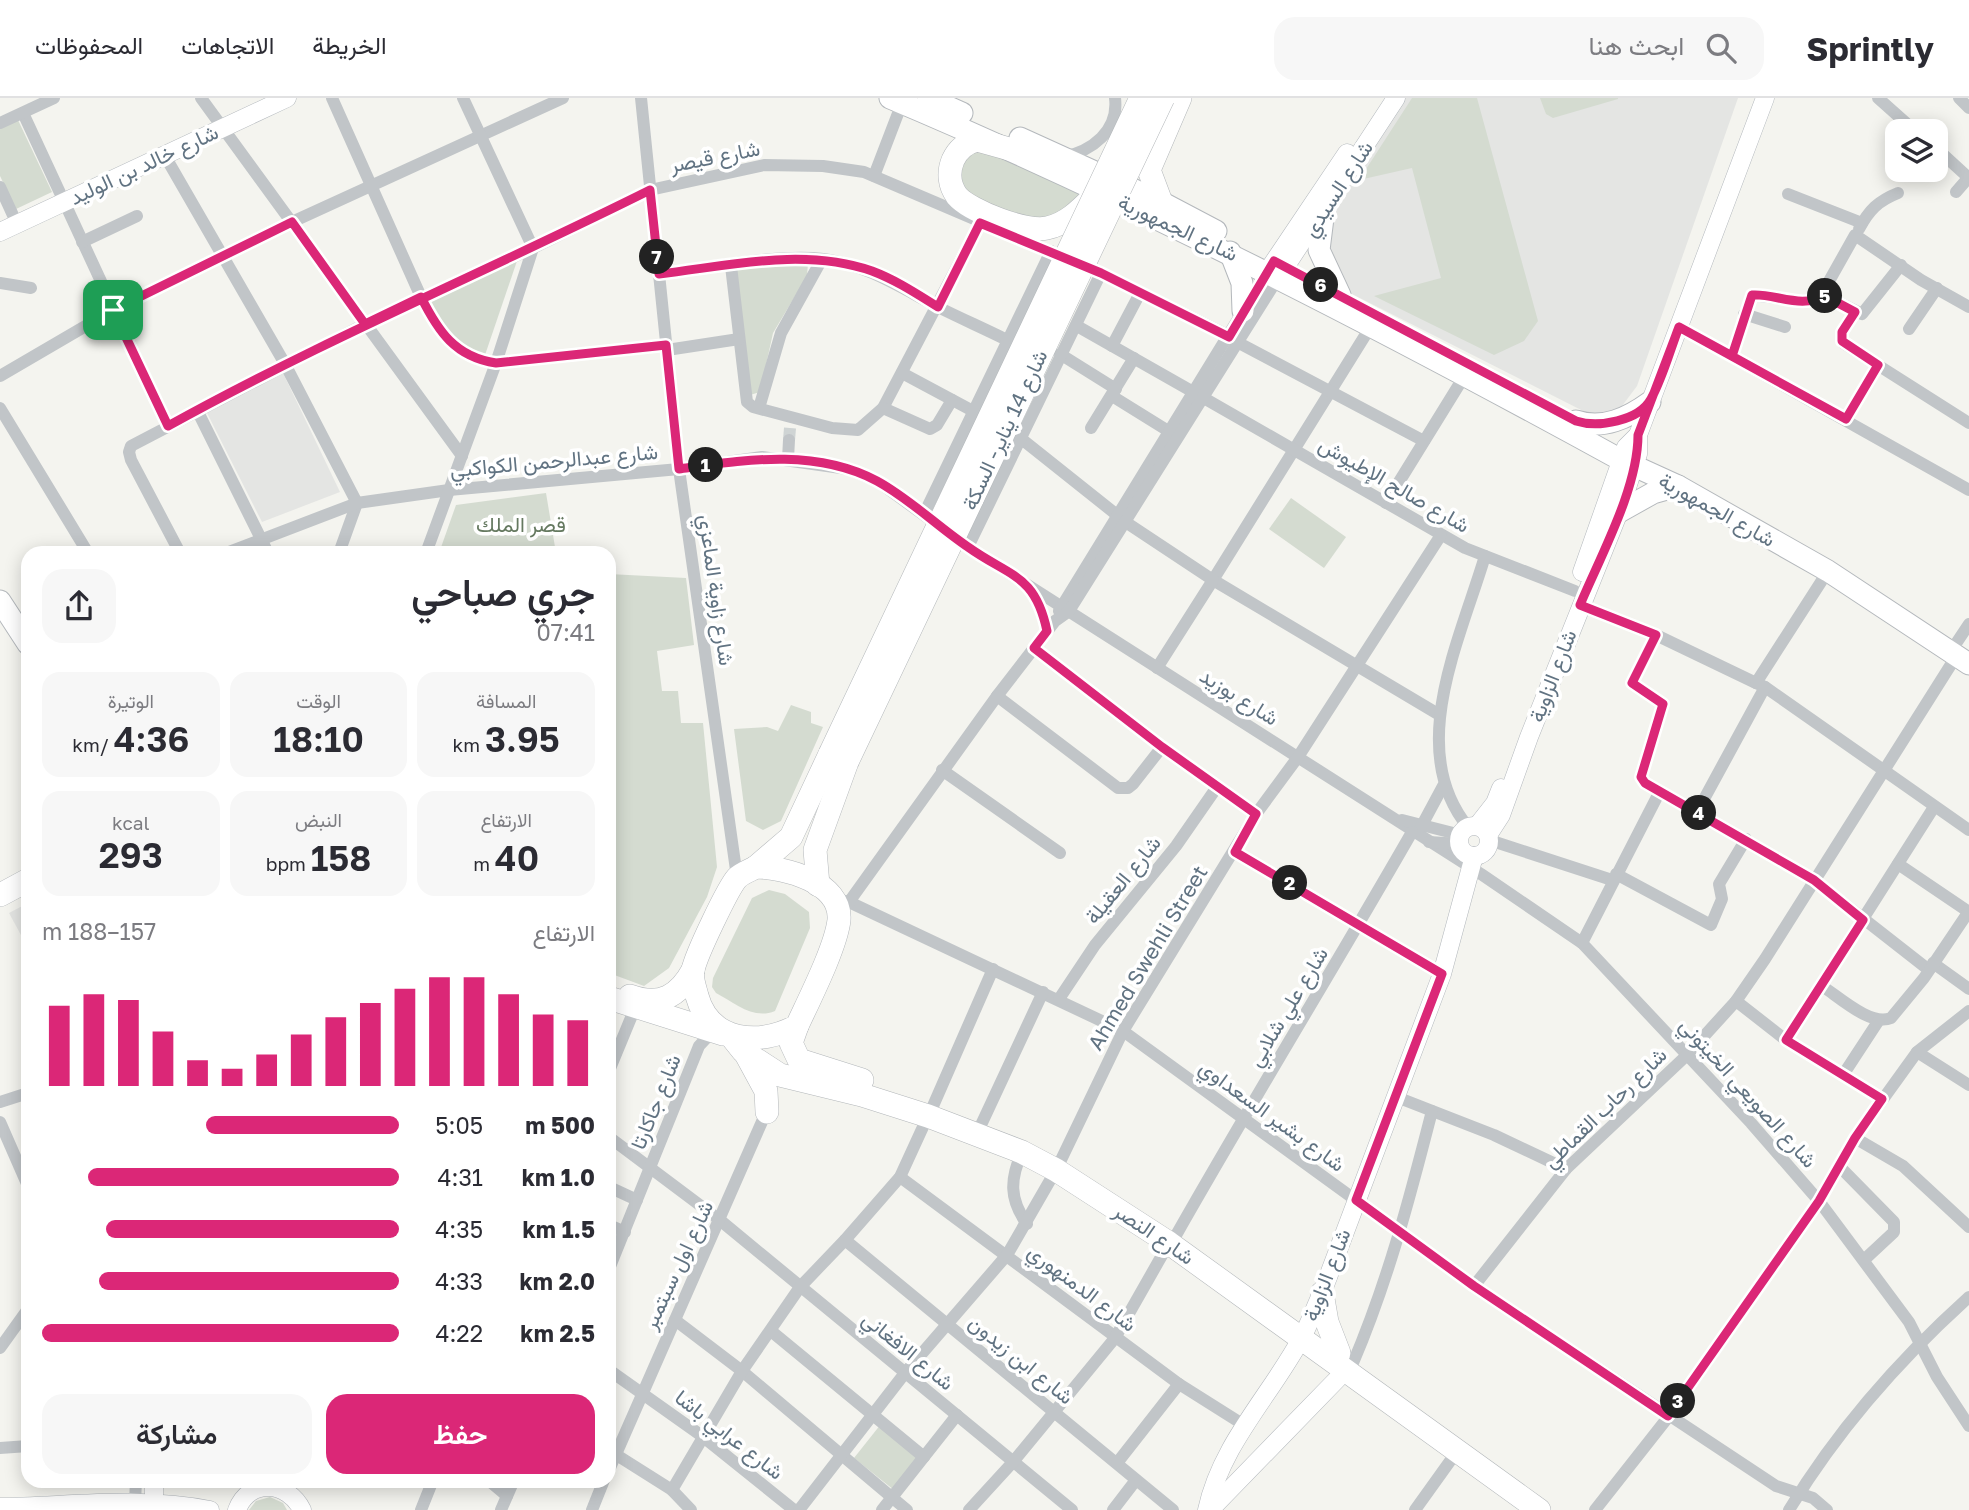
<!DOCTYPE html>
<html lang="ar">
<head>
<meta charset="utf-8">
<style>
	:root { --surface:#fff; --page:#f7f7f7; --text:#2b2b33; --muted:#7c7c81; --line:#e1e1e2; --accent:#db2777 }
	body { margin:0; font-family:"Golos Text",Vazirmatn,sans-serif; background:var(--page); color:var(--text); direction:rtl; height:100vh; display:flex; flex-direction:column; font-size:26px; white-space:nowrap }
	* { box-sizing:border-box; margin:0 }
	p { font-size:23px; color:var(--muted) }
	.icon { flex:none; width:38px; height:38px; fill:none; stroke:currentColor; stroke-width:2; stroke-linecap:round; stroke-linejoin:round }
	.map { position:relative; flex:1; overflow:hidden; direction:ltr }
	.details { position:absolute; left:21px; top:448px; width:595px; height:942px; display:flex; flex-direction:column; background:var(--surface); border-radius:21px; box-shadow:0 4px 18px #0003; direction:rtl }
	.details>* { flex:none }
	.controls { position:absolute; left:1885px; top:21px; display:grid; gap:14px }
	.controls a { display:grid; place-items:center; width:63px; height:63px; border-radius:14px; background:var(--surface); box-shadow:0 4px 18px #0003; font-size:35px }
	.pin { position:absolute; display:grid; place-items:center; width:60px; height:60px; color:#fff; margin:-30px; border-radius:14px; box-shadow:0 4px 10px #0006 }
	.km { position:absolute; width:35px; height:35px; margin:-18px; border-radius:50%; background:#222; color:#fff; font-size:19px; line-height:35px; text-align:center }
	.round { display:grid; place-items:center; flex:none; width:74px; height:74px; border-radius:21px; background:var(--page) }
	.overview { display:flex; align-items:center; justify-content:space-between; height:119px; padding:0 21px }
	h1 { font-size:38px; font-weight:600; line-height:52px }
	.metrics { display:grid; grid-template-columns:repeat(3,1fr); gap:10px; height:119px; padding:7px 21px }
	.metrics div { display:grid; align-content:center; border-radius:18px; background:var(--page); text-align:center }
	.metrics b { font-size:35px; font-weight:600 }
	.metrics small { font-size:19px; font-weight:400 }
	.metrics p { font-size:19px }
	.chart { height:196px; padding:14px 21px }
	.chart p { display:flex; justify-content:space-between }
	.chart svg { width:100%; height:126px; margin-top:7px; stroke:var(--accent); stroke-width:6 }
	.cta { display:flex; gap:14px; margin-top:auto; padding:14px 21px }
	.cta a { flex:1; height:80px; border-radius:21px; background:var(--accent); color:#fff; font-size:28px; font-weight:600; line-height:80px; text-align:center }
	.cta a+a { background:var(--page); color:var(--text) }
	ul { padding:0 21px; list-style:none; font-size:23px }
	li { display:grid; grid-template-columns:112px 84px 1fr; align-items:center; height:52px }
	li i { height:18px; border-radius:9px; background:var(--accent) }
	header { display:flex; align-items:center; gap:42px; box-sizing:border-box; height:98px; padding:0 35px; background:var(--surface); border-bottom:2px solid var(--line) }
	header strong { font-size:33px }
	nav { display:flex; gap:38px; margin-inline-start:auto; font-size:24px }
	.search { width:490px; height:63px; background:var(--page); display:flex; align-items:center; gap:18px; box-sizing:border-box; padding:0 24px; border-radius:21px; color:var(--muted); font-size:26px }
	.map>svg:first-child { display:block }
	.built { fill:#e4e5e3 }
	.green { fill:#d4dbd0 }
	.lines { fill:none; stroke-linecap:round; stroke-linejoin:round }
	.street-tunnel { stroke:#cfd4d4; stroke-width:12; stroke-dasharray:12 6; stroke-linecap:butt }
	.secondary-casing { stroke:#b3b8bd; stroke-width:19 }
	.primary-casing { stroke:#b4b8bc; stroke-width:23 }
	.highway-casing { stroke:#b3b7ba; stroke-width:24 }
	.street { stroke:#c1c5c8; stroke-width:12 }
	.secondary { stroke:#fff; stroke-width:18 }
	.primary { stroke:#fff; stroke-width:21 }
	.highway { stroke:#fff; stroke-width:23 }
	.highway-bridge-casing { stroke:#b3b7ba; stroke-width:24; stroke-linecap:butt }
	.highway-bridge { stroke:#fff; stroke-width:23 }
	.route-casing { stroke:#fff; stroke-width:14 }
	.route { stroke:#db2777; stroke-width:9 }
	.labels { text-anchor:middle; stroke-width:7; stroke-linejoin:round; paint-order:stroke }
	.street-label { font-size:21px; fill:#617382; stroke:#fff }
	.park-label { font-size:21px; fill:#657960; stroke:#fff }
</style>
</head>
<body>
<header>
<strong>Sprintly</strong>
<div class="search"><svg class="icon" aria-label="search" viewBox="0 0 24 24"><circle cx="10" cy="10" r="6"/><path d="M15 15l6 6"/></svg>ابحث هنا</div>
<nav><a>الخريطة</a><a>الاتجاهات</a><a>المحفوظات</a></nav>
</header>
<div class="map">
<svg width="1969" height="1412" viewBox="0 0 1969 1412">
	<rect width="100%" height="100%" fill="#f4f4ef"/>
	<g class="built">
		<polygon points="1404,0 1738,0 1637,288 1619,312 1595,319 1342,191 1330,169 1325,130 1331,114"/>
		<polygon points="283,275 340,394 262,424 206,313"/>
		<polygon points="28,805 28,850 9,815"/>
	</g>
	<g class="green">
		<polygon points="1412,0 1477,0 1538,223 1524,243 1494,257 1374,198 1441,180 1412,70 1359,82"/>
		<polygon points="1540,0 1618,0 1618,1 1553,20 1546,16"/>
		<polygon points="18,22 52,94 16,111 0,78 0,31"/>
		<polygon points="983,48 1084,91 1069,115 1031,125 964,95 958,65"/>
		<path d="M518,160L485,257C453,250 442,230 429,202Z"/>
		<polygon points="808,165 807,178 773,235 760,294 750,297 735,171"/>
		<polygon points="546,395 556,455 439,455 456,407"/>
		<polygon points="1291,400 1346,439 1324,470 1269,431"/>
		<polygon points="609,476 686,480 694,547 657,553 662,593 678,593 681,625 703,625 717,769 707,799 669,870 644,888 609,875"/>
		<polygon points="791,607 811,614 811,625 823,629 781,723 763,732 746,723 734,631 767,629 778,633"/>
		<path d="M769,792L785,796L809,814L810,830L775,913C753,922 735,905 716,895L712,889L713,880L752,800Z"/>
		<polygon points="881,1326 921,1358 894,1392 854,1360"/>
		<polygon points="270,1399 283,1405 287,1412 249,1412 256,1403"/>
	</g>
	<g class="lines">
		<polyline class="street-tunnel" points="789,342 790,330"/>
		<defs>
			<g id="secondary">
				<polyline points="0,134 287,0"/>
				<polyline points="1267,174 1347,55"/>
				<polyline points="1278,180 1396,0"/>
				<polyline points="1582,474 1626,349 1638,337"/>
				<polyline points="1477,728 1495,705 1501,690"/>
				<circle cx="1474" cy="743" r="15"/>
				<polyline points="1488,737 1501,717 1529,639 1619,414 1638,356 1638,337 1765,0"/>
				<path d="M0,1409C69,1408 142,1398 210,1412"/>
				<polyline points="154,1412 154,1382"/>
				<path d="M237,1412C249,1380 288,1383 302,1412"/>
				<path d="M1207,1412C1221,1346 1271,1297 1302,1239C1310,1225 1315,1209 1322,1195L1442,876L1474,758"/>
				<polyline points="1210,1412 1347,1271"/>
			</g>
			<g id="primary">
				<path d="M890,0C1141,106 1382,231 1621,362L1678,388L1828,473L1969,566"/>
				<polyline points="928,0 962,15"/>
				<polyline points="1020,40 1161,104 1216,133"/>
				<polyline points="1324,112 1319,152 1340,197"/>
				<polyline points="1230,154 1242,185 1243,213"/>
				<path d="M1576,323C1603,332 1628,320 1650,304"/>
				<polyline points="1619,414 1653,395 1678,388"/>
				<polyline points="0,503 28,546"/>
			</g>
			<g id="highway">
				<path d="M1013,52L977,42C966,45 958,51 953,62C948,74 949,87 957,98C970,113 1027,135 1047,130C1067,126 1081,111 1095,97"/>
				<polyline points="1161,104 1149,72 1180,0"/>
				<path d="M756,769C784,769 842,784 839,822C836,849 809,902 797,928C759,948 710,945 697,898C695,890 691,880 693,872C696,857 728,790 737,780C742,775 751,772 756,769Z"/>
				<polyline points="756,769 791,739 830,656"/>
				<polyline points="818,787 815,752 847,664"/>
				<polyline points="0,797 28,782"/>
				<path d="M630,898C660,909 679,898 693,872"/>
				<polyline points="609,900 723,936"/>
				<polyline points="797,928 791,945 799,962 862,982"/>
				<polyline points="731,938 743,953 780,977 862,997 928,1018 1022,1054 1056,1072 1169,1145 1539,1412"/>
				<polyline points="747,958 766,993 767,1014"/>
				<polyline points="1322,1195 1327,1224 1339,1255"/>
			</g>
		</defs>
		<use href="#secondary" class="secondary-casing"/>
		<use href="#primary" class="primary-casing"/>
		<use href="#highway" class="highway-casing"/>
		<g class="street">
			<polyline points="201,0 462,358"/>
			<path d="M332,0L421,199C438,233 455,260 496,265L666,247"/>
			<polyline points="641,0 679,371 737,779"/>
			<polyline points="1878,0 1915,33"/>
			<polyline points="1959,0 1969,10"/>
			<polyline points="23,15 168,328"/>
			<polyline points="0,25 54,0"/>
			<polyline points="1936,50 1969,80"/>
			<polyline points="165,58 285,266 357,405 339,455"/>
			<path d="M1063,59C1092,53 1119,33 1115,0"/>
			<polyline points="874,78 902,5"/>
			<polyline points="0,89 17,126"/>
			<polyline points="1956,94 1969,79"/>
			<polyline points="1788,96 1862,125"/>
			<path d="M1859,131C1869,112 1878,103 1898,95"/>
			<polyline points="82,144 137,118"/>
			<polyline points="731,168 747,304 753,309 832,330 858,332 883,310 980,125"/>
			<path d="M659,176C705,171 779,155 823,161C868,167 901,190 940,210C962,221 985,231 1007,242"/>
			<polyline points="0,185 31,190"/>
			<polyline points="1823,197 1862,216 1901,167"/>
			<polyline points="1855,214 1842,234 1843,245 1969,325"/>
			<polyline points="1744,216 1785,229"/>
			<polyline points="1077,228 1195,295"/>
			<polyline points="1371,228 1213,482 1438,616"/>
			<polyline points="1679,229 1969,392"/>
			<polyline points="1909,231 1937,190"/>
			<polyline points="1237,244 1424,343"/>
			<polyline points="1112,248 1140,195"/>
			<polyline points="667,252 739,241"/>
			<polyline points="1060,256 1116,291"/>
			<polyline points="1732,258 1752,197 1801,203 1819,201 1855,137 1921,182 1969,209"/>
			<polyline points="902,275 973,313"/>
			<polyline points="0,278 113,212 292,124 563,0"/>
			<polyline points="1112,298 1170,334"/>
			<polyline points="1202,299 1465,450 1575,493"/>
			<polyline points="0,310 88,455"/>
			<polyline points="759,310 781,235 822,161"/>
			<polyline points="883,310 930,331 937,327 952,302"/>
			<polyline points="197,312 268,455"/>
			<polyline points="1846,321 1878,267"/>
			<polyline points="1091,330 1134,260"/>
			<polyline points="1019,339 1117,417"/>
			<polyline points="788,361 789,342"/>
			<polyline points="1386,405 1465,277"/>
			<polyline points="924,416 1051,153"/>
			<polyline points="1127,425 1213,482 1157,570"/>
			<polyline points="968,449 1101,175"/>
			<polyline points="180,455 131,362 129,354 131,348 365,226 533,150 650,92 764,67 823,68 864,74 1101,175 1229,238"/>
			<polyline points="226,455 357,405 449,392 679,371 762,359 848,371 877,383 968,449 1481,776 1582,845 1751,1025 1819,1103 1909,1224 1937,1279 1969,1328"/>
			<polyline points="426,455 496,265 533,150 463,0"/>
			<polyline points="1032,491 1040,507 1047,533"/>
			<polyline points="1580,507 1656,537 1756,585"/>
			<polyline points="1059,513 1267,174"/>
			<polyline points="1656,537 1632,585 1663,606 1643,672 1641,679 1645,685 1814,782 1929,872"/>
			<polyline points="1957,544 1969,526"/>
			<polyline points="1034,550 1162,649 1256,716"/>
			<polyline points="1765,589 1969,732"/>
			<polyline points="997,598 1118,690 1128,690 1133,686 1162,649"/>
			<polyline points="942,672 1060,755"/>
			<polyline points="1697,714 1765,589 1756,585 1828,473"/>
			<polyline points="1402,722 1461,737"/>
			<polyline points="1421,729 1443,688"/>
			<path d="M1468,729C1405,652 1460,542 1485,458"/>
			<polyline points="1489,742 1612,782"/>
			<polyline points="1429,744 1460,746"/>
			<polyline points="1235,754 1442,876"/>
			<polyline points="1898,766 1969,814"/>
			<polyline points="1616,776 1711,827 1722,801 1719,786 1746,741"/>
			<polyline points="834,801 849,804 1123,933 1474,1188 1776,1388 1813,1400 1827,1412"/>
			<polyline points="849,804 997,598 1055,523 1069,513 1278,180"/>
			<polyline points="1582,845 1660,693"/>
			<polyline points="1933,865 1969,891"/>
			<path d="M1822,888C1838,898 1871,929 1891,920L1924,880L1969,813"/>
			<polyline points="1059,901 1095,847 1176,748 1217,689"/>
			<polyline points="1736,903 1786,942 1882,1001"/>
			<polyline points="1786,942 1934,709"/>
			<polyline points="1917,954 1969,987"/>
			<polyline points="609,973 635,910"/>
			<polyline points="1843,977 1879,922"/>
			<polyline points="1394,998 1494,1037 1566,1071"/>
			<polyline points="0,1004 28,995"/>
			<polyline points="933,1008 993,871"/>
			<polyline points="0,1024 28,1088"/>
			<polyline points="981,1027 1043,894"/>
			<polyline points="609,1039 721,1123 1072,1412"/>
			<polyline points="1855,1040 1903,1068 1969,1129"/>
			<path d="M1022,1054C1010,1081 1009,1101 1027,1126"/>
			<polyline points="1060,1064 1123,933 1256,716 1298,659 1441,437"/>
			<polyline points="1839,1068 1894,1124 1894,1134 1865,1161"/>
			<polyline points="900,1079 1179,1286 1244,1327"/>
			<polyline points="609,1089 637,1102"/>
			<polyline points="609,1127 625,1134"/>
			<path d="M1175,1139C1252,1003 1334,870 1412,734"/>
			<polyline points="845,1142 1173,1412"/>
			<polyline points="609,1171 699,948 713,933"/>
			<polyline points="1474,1188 1566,1071 1686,958 1736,903 1765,861 1957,557"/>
			<polyline points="675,1222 742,1273 907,1412"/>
			<polyline points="771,1233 924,1359"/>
			<polyline points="0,1250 28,1211"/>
			<path d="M1353,1265C1388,1183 1410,1099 1432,1013"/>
			<polyline points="609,1272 702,1338 794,1412"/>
			<polyline points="0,1350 28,1348"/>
			<polyline points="615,1356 672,1392 691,1412"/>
			<polyline points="1117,1365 1179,1286"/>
			<polyline points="609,1372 768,1010"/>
			<polyline points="488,1382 507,1398"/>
			<polyline points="672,1392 742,1273 800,1189 845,1142 900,1079 928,1018"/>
			<polyline points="135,1405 136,1382"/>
			<polyline points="421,1412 433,1382"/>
			<polyline points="501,1412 514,1382"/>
			<polyline points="592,1412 604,1382"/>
			<polyline points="799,1412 905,1275 1007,1157 1056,1072"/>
			<polyline points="882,1412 957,1317"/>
			<polyline points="969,1412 1013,1364 1115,1240 1169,1145"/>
			<polyline points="1113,1412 1136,1382"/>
			<polyline points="1415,1412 1458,1352"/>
			<polyline points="1595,1412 1669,1318 1819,1103 1855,1040 1917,954 1969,913"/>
			<path d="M1789,1412C1838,1331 1899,1262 1969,1199"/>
		</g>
		<use href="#secondary" class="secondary"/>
		<use href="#primary" class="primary"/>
		<use href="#highway" class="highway"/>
		<defs>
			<g id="highway-bridge">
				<polyline points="830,656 1141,0"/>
				<polyline points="847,664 1163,0"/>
			</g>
		</defs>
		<use href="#highway-bridge" class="highway-bridge-casing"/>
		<use href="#highway-bridge" class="highway-bridge"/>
	</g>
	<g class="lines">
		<defs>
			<path id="route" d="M113,212L292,124L365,226L421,199C438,233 455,259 496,265L666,247L679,371C745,362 815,350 877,383C910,401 937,428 968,449C1010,479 1035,476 1047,533L1034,550L1162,649L1256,716L1235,754L1442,876L1356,1102L1474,1188L1668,1318L1819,1103L1855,1040L1882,1001L1786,942L1863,822L1814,782L1645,685L1641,679L1663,606L1632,585L1656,537L1580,507C1601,457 1638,390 1638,337L1679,229L1732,258L1752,197C1774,195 1804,212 1823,197L1855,214L1842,234V243L1878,267L1846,321L1679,229C1670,252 1663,279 1651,301C1639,323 1598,330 1576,323L1274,163L1229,239L1101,175L980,125L938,209C917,196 896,182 872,173C803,149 729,168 659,176L650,92C490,172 325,241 168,328L113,212"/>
		</defs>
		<use href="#route" class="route-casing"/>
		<use href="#route" class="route"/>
	</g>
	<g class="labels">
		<g class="street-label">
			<text transform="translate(715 59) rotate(-11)" y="7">شارع قيصر</text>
			<text transform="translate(144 67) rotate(-25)" y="7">شارع خالد بن الوليد</text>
			<text transform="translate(1338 91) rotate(-57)" y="7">شارع السيدي</text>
			<text transform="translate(1178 130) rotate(25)" y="7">شارع الجمهورية</text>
			<text transform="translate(1005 332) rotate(-65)" y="7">شارع 14 يناير- السكة</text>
			<text transform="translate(554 363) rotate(-5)" y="7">شارع عبدالرحمن الكواكبي</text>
			<text transform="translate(1394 387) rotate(30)" y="7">شارع صالح الإطيوش</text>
			<text transform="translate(1717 412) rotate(29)" y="7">شارع الجمهورية</text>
			<text transform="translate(716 492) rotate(82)" y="7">شارع زاوية الماعزي</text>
			<text transform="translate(1553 578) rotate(-69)" y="7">شارع الزاوية</text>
			<text transform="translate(1239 599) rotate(32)" y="7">شارع بوزيد</text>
			<text transform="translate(1123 782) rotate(-51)" y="7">شارع العقيلة</text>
			<text transform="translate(1148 860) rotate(-59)" y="7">Ahmed Swehli Street</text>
			<text transform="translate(1288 909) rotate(-59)" y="7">شارع علي شلابي</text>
			<text transform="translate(1748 995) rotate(48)" y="7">شارع الصويعي الخيتوني</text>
			<text transform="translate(656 1004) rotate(-68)" y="7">شارع جاكارتا</text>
			<text transform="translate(1605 1010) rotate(-44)" y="7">شارع رحاب القماطي</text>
			<text transform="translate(1272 1018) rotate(36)" y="7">شارع بشير السعداوي</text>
			<text transform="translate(1154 1136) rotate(34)" y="7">شارع النصر</text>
			<text transform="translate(678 1167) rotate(-65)" y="7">شارع اول سبتمبر</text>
			<text transform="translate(1327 1177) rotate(-69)" y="7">شارع الزاوية</text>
			<text transform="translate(1082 1190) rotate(37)" y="7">شارع الدمنهوري</text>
			<text transform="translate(908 1253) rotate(39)" y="7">شارع الافغاني</text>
			<text transform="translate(1021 1262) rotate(39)" y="7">شارع ابن زيدون</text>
			<text transform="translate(729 1337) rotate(38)" y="7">شارع عرابي باشا</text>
		</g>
		<g class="park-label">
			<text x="521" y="434">قصر الملك</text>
		</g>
	</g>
</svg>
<div class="controls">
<a><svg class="icon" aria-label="layers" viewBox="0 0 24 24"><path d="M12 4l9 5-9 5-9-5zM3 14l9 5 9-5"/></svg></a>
</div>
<div class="pin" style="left:113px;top:212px;background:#1e9e55"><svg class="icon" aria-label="arrive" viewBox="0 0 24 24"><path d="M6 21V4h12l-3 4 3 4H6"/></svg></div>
<b class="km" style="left:706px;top:367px">1</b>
<b class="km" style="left:1290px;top:785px">2</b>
<b class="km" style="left:1678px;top:1303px">3</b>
<b class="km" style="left:1699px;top:715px">4</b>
<b class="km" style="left:1825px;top:198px">5</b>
<b class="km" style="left:1321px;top:187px">6</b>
<b class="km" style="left:657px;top:159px">7</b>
<section class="details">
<div class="overview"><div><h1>جري صباحي</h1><p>07:41</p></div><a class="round"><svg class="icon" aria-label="share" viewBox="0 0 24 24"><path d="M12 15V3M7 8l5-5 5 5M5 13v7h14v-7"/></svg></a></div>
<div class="metrics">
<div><p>المسافة</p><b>3.95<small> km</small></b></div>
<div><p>الوقت</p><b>18:10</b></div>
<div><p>الوتيرة</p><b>4:36<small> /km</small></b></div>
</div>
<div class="metrics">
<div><p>الارتفاع</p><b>40<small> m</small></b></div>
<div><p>النبض</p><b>158<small> bpm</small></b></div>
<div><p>kcal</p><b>293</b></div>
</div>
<div class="chart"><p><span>الارتفاع</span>157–188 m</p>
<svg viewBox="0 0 160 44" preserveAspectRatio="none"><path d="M5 44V16M15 44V12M25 44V14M35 44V25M45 44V35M55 44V38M65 44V33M75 44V26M85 44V20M95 44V15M105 44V10M115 44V6M125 44V6M135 44V12M145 44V19M155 44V21"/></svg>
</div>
<ul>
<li><b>500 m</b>5:05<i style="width:54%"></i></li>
<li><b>1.0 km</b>4:31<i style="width:87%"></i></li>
<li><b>1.5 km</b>4:35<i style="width:82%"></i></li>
<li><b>2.0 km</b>4:33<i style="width:84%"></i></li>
<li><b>2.5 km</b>4:22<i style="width:100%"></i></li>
</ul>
<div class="cta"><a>حفظ</a><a>مشاركة</a></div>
</section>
</div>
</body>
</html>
